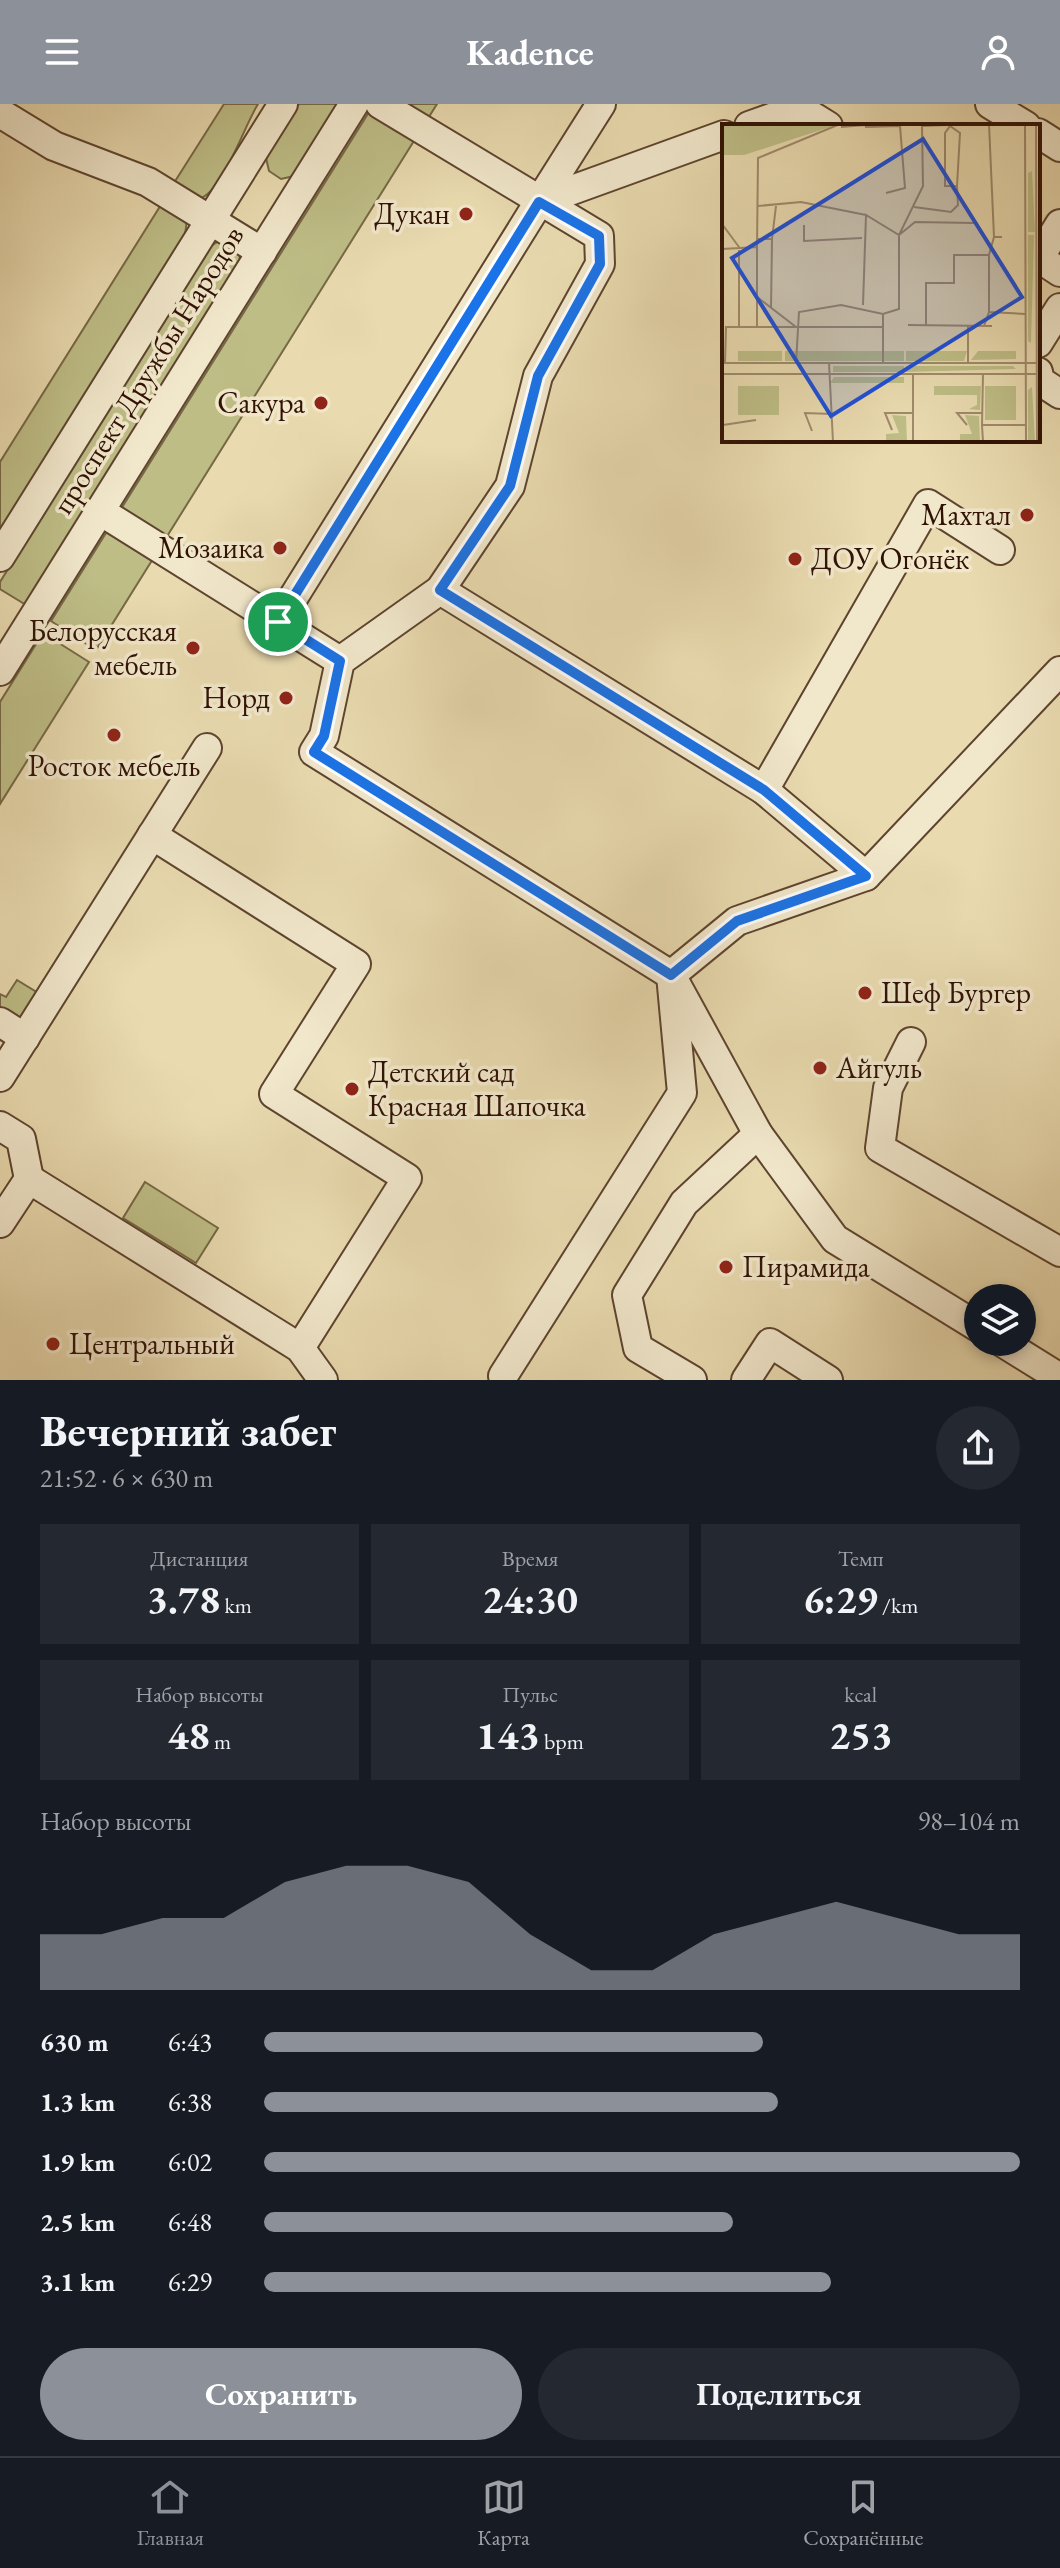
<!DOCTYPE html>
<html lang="ru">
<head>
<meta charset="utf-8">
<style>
	:root { --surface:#171b24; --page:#242831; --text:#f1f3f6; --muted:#9ea1a6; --line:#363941; --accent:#8c9099 }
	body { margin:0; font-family:"EB Garamond",serif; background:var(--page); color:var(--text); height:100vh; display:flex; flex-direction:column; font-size:30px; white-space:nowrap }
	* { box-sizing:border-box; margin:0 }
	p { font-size:26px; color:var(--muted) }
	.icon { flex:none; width:44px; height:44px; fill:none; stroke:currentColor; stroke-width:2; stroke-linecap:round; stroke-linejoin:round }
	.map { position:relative; height:1276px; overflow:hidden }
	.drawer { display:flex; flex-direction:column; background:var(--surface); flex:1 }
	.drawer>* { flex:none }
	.controls { position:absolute; left:964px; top:1180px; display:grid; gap:16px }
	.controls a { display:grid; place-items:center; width:72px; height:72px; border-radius:50%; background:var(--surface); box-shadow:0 4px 12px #0003; font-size:40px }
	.pin { position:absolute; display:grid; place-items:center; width:68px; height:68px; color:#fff; margin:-34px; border:4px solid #fff; border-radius:50%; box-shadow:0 2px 8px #0007 }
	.round { display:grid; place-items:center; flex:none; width:84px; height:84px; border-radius:42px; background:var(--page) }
	.headline { display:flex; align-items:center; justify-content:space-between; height:136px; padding:0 40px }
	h1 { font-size:44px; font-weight:700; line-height:60px }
	.metrics { display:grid; grid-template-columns:repeat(3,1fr); gap:12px; height:136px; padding:8px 40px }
	.metrics div { display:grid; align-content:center; border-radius:0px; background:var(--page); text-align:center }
	.metrics b { font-size:40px; font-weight:700 }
	.metrics small { font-size:22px; font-weight:400 }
	.metrics p { font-size:22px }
	.chart { height:224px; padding:16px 40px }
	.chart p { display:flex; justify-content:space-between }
	.chart svg { width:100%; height:144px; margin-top:8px; fill:var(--accent); opacity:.7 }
	.action { display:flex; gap:16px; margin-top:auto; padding:16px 40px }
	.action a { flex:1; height:92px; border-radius:48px; background:var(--accent); color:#fff; font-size:32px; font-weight:700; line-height:92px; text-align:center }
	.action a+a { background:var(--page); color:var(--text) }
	ul { padding:0 40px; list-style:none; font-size:26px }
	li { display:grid; grid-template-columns:128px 96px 1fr; align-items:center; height:60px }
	li i { height:20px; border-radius:10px; background:var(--accent) }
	header { display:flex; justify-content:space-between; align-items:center; height:104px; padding:0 40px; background:var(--accent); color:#fff; font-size:36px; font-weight:700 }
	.dock { display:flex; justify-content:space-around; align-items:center; height:112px; border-top:2px solid var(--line); background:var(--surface); font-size:22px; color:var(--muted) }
	.dock a { display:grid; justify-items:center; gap:4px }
	.dock .active { color:var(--accent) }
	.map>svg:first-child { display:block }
	.green { fill:#bebd86; stroke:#776845; stroke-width:2 }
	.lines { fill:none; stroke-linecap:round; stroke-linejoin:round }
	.minor-casing { stroke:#5e442f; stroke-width:32 }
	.minor { stroke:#f1e7cb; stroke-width:28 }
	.route-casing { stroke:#fff; stroke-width:16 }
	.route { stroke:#1a73e8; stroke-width:10 }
	.poi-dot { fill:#8f2418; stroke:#f1e7cb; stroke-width:3 }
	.labels { text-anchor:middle; stroke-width:7; stroke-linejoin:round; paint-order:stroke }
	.poi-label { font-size:30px; fill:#301204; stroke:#f1e7cb; text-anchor:end }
	.street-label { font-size:30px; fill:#301204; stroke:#f1e7cb }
	.inset-road { fill:none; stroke:#9f8a6b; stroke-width:2 }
	.view { fill:#1d4ed8; fill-opacity:0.15; stroke:#1d4ed8; stroke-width:4 }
	.inset-edge { fill:none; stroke:#301204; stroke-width:4 }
</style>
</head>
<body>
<header><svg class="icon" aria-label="menu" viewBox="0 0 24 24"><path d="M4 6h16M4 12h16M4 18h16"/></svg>Kadence<svg class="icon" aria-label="person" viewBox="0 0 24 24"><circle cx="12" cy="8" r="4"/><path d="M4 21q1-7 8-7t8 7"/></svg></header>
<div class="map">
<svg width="1060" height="1276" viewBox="0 0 1060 1276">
	<rect width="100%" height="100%" fill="#e9daaf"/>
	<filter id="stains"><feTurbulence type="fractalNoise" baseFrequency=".0025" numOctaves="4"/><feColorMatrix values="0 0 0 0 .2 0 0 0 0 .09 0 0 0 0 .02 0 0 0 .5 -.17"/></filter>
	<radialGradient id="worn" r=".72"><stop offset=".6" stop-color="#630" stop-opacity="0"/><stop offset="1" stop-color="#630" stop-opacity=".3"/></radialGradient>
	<g class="green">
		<path d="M224,0H258C244,22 223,88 199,95L172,82Z"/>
		<polygon points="299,0 339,0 294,72 281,75 269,67 266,54"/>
		<polygon points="374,0 437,0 96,546 51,517"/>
		<polygon points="164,96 187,115 185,131 0,428 0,358"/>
		<polygon points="221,136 239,148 240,157 26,501 0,485 0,478 209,143"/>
		<polygon points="43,529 89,558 0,700 0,598"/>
		<polygon points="17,876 43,892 19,916 0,908 0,890 6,893"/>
		<polygon points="145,1078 218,1124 196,1159 123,1114"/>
	</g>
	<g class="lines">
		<defs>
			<g id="minor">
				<polyline points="380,0 599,132 600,160 538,272 510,382 440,486 340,557 324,632 314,648 671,871 758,1030 835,1135 978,1223"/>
				<polyline points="601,0 539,98 724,31"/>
				<polyline points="990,0 1026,22"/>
				<polyline points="0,9 54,42 148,78 262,148"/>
				<polyline points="749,22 799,4 828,22"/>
				<polyline points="1038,29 1060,43"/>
				<polyline points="1060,120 1039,154 1060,168"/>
				<polyline points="1038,239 1060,204"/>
				<polyline points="1038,268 1040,277 1060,290"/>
				<polyline points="100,407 340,557"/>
				<polyline points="0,453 283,0"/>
				<polyline points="440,486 764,686 866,772 737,817 671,871 682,989 503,1272"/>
				<polyline points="278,518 539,98"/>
				<polyline points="0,567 354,0"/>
				<polyline points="764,686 928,400 1000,446"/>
				<polyline points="152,731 356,860 274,990 407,1074 300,1244"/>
				<polyline points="866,772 1060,567"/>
				<polyline points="0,918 25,934"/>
				<polyline points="911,938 888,984 880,1044 1060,1148"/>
				<polyline points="0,973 207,644"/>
				<polyline points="0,1022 21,1035 29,1075 0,1119"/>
				<polyline points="29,1075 300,1244 323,1276"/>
				<polyline points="1002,1238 1060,1274"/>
				<polyline points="692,1276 638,1244 627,1191 684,1099 758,1030"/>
				<polyline points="746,1276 770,1239 828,1276"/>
			</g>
		</defs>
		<use href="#minor" class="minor-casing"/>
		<use href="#minor" class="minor"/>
	</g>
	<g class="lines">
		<defs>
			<polygon id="route" points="539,98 599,132 600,160 538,272 510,382 440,486 764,686 866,772 737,817 671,871 314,648 324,632 340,557 278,518"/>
		</defs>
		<use href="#route" class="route-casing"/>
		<use href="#route" class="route"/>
	</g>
	<g class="poi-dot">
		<circle cx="466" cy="110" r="8"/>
		<circle cx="321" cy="299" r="8"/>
		<circle cx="1027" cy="411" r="8"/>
		<circle cx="280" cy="444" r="8"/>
		<circle cx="795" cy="455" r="8"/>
		<circle cx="193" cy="544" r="8"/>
		<circle cx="286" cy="594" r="8"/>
		<circle cx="114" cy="631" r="8"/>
		<circle cx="865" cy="889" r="8"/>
		<circle cx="820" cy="964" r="8"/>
		<circle cx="352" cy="985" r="8"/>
		<circle cx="726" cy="1163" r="8"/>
		<circle cx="53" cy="1240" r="8"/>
	</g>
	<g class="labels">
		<g class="poi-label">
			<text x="450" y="120">Дукан</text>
			<text x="305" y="309">Сакура</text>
			<text x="1011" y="421">Махтал</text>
			<text x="264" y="454">Мозаика</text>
			<text x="811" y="465" text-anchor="start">ДОУ Огонёк</text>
			<text x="177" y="537">Белорусская<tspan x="177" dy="34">мебель</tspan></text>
			<text x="270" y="604">Норд</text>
			<text x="114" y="672" text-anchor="middle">Росток мебель</text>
			<text x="881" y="899" text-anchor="start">Шеф Бургер</text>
			<text x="836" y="974" text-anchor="start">Айгуль</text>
			<text x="368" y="978" text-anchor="start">Детский сад<tspan x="368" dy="34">Красная Шапочка</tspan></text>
			<text x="742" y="1173" text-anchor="start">Пирамида</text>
			<text x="69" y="1250" text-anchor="start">Центральный</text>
		</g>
		<g class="street-label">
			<text transform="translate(148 266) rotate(-58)" y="10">проспект Дружбы Народов</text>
		</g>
	</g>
	<g transform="translate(722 20)">
		<rect width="318" height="318" fill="#e9daaf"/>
		<path d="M0,0H114V1L22,31H0ZM310,47L313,108H306V49ZM306,111H312L309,219L306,217ZM16,227H60V237H16ZM63,227H182V237H63ZM184,227H245L242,237H184ZM256,227H294V235L249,236ZM111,242H182V248H111ZM184,242H291L294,245L184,248ZM112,253H182V259H108ZM16,262H57V291H16ZM212,262H259L258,286L247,285L255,281V271H212ZM263,262H294V296H263ZM310,263L313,318H306V266ZM170,291L184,292L185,318H164V310L177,309ZM243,291L257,292L258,318H238V310H250Z" fill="#bebd86"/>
		<path class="inset-road" d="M267,0L272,113M303,0L304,318M314,0L315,318M119,3L143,1M143,3L178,2L183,64L164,69M36,82L79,78L144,91M192,83L229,88L236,81L235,62H223V9L228,2L238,9L235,62M0,100L17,123V203M82,101V117L140,114M35,115H50L49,184M50,115L54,82M0,125L35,123L36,34L118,0M35,174V203M141,181L144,91L177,111L193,98L252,99M267,188L303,190M161,190V239M186,201L270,202M204,201V159H232V131H267M246,202V239M262,202L267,188V131L272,113H280M74,203H161M0,239H315M3,239L4,203H74L35,173V123M74,239L77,188L119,181L161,190L177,185V111L201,62L200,2L247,0M107,239L111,318M0,250H315M1,250V318M1,301L34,296M245,301L235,289H261M260,301L261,250M170,306L163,289H191M90,307L83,289L111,290M191,318V250M261,318L260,301H304"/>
		<path class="view" d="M201,15L300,173L109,292L10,134Z"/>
		<rect width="318" height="318" class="inset-edge"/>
	</g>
	<rect width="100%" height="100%" filter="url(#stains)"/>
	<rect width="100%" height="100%" fill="url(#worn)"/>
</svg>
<div class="controls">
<a><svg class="icon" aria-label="layers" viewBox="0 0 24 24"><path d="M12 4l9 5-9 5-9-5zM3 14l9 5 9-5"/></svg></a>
</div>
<div class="pin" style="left:278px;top:518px;background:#1e9e55"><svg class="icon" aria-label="arrive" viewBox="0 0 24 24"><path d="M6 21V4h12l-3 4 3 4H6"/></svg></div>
</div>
<section class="drawer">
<div class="headline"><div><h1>Вечерний забег</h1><p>21:52 · 6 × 630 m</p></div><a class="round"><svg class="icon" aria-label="share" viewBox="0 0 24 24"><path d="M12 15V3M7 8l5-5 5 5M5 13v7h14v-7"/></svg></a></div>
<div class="metrics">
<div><p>Дистанция</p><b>3.78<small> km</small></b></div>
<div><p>Время</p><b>24:30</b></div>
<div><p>Темп</p><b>6:29<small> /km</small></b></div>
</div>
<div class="metrics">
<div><p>Набор высоты</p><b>48<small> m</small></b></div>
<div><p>Пульс</p><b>143<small> bpm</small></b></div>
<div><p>kcal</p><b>253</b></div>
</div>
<div class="chart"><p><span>Набор высоты</span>98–104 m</p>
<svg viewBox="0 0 160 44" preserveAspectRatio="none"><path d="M0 44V27L10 27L20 22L30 22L40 11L50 6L60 6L70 11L80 27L90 38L100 38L110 27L120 22L130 17L140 22L150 27L160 27V44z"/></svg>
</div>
<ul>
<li><b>630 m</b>6:43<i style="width:66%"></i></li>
<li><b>1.3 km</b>6:38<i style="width:68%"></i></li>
<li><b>1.9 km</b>6:02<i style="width:100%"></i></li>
<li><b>2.5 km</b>6:48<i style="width:62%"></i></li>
<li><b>3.1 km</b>6:29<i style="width:75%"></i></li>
</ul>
<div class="action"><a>Сохранить</a><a>Поделиться</a></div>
</section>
<nav class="dock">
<a class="active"><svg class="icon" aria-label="home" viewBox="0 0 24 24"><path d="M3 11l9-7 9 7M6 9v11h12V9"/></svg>Главная</a>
<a><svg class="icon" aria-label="map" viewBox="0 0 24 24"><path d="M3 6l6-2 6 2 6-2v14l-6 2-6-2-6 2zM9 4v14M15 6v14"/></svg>Карта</a>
<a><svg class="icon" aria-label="saved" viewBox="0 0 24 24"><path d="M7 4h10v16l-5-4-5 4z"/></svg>Сохранённые</a>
</nav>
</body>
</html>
